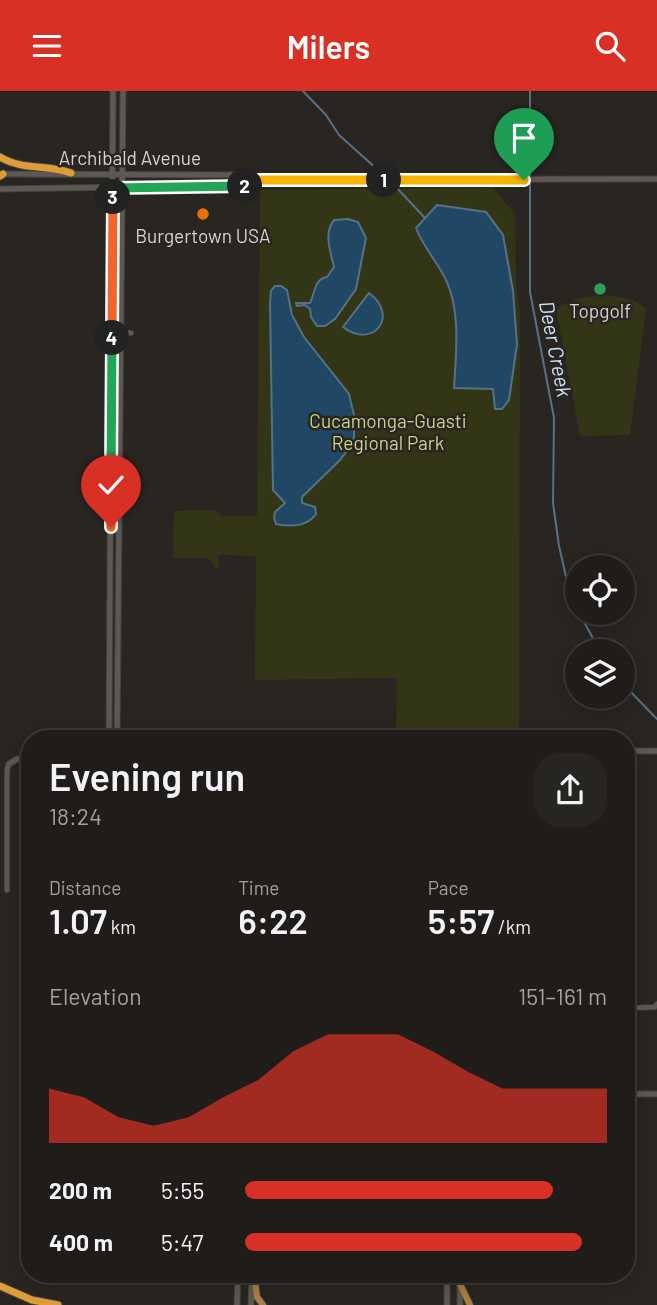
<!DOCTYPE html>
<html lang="en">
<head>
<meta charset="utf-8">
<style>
	:root { --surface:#1f1c19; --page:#272522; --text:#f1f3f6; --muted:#a1a1a2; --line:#3c3a38; --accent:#d93025 }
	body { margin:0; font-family:Barlow,sans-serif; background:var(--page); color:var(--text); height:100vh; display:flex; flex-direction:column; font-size:26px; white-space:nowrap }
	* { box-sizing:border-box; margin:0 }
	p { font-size:23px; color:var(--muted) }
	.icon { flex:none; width:38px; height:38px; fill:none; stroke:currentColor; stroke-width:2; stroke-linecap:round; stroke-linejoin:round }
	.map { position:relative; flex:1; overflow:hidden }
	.panel { position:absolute; left:21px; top:639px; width:614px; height:553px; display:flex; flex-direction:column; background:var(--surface); border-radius:28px; box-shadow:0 4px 18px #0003,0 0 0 2px var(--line) }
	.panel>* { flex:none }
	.controls { position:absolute; left:565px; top:464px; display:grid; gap:14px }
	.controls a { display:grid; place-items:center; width:70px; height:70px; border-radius:50%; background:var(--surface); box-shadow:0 4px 18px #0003,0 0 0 2px var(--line); font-size:35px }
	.pin { position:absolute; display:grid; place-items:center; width:60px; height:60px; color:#fff; margin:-72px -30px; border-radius:50% 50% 50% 0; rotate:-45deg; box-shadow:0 0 7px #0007 }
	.pin .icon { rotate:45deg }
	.km { position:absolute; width:35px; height:35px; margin:-18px; border-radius:50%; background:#222; color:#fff; font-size:19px; line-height:35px; text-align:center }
	.round { display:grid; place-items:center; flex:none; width:74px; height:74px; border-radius:28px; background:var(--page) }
	.head { display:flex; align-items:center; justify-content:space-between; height:119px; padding:0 28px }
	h1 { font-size:38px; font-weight:600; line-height:52px }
	.metrics { display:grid; grid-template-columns:repeat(3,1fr); gap:10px; height:119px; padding:7px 28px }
	.metrics div { display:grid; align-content:center }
	.metrics b { font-size:35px; font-weight:600 }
	.metrics small { font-size:19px; font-weight:400 }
	.metrics p { font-size:19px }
	.chart { height:196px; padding:14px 28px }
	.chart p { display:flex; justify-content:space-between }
	.chart svg { width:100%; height:126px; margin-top:7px; fill:var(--accent); opacity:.7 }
	ul { padding:0 28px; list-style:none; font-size:23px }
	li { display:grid; grid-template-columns:112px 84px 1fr; align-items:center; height:52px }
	li i { height:18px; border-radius:9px; background:var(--accent) }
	header { display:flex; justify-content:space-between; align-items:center; height:91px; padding:0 28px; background:var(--accent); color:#fff; font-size:32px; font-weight:600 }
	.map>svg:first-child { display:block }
	.green { fill:#323617 }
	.water { fill:#204865; stroke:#567185; stroke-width:2 }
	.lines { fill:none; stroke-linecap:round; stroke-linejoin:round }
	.stream { stroke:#567185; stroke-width:2 }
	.minor-casing { stroke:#45413d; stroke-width:6 }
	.tertiary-casing { stroke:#45413d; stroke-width:7 }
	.secondary-casing { stroke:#45413d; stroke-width:7 }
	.primary-casing { stroke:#45413d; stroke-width:8 }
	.motorway-casing { stroke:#45413d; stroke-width:9 }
	.minor { stroke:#5d5853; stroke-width:4.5 }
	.tertiary { stroke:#5d5853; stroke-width:5 }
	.secondary { stroke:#5d5853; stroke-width:5 }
	.primary { stroke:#ab8143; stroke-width:6 }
	.motorway { stroke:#df9d39; stroke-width:7 }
	.split-1-casing { stroke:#fff; stroke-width:14 }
	.split-2-casing { stroke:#fff; stroke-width:14 }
	.split-3-casing { stroke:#fff; stroke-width:14 }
	.split-4-casing { stroke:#fff; stroke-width:14 }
	.split-5-casing { stroke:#fff; stroke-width:14 }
	.split-6-casing { stroke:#fff; stroke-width:14 }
	.split-1 { stroke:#f5b400; stroke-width:9 }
	.split-2 { stroke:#f5b400; stroke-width:9 }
	.split-3 { stroke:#22a559; stroke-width:9 }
	.split-4 { stroke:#f0652b; stroke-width:9 }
	.split-5 { stroke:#22a559; stroke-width:9 }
	.split-6 { stroke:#f0652b; stroke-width:9 }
	.food-dot { fill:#e8710a; stroke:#292521; stroke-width:2.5 }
	.leisure-dot { fill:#2e9e5b; stroke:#292521; stroke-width:2.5 }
	.labels { text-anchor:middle; stroke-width:5; stroke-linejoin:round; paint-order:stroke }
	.street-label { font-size:19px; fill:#d5d2d0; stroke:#292521 }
	.poi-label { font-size:19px; fill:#d5d2d0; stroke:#292521 }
	.park-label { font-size:19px; fill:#c7d388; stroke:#292521 }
	.water-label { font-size:21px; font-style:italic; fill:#c8e1f6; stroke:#292521 }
</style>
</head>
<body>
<header><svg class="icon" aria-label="menu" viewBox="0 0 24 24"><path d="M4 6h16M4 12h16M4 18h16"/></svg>Milers<svg class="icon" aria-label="search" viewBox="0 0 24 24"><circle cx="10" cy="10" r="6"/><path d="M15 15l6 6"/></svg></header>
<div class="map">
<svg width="657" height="1214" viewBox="0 0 657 1214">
	<rect width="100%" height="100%" fill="#292521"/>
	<g class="green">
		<polygon points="493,97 515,123 516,192 520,220 519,647 396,647 397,587 255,589 256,465 219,464 218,477 215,477 213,471 206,467 173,467 174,420 216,419 221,425 257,425 260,99"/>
		<path d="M602,204C618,206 634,206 646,218L630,344L580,345L556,217L579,207Z"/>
	</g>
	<g class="water">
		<path d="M437,114L486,121L503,144L513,200L517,253L509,309L502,318H495L493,298L454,297C456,262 461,221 446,189C437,170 423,156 416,137Z"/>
		<path d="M348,128L358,131L366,147L356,198L335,228L325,235H317L311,226L310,218L305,214L297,215L296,212H310C315,202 314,188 327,186L334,176C331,163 323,142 334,129Z"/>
		<path d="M275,195H281L287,199L292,224L304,246L349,303L354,324V346L351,355L339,370L302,406V412L315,416L316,423C307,436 291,436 276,433L274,427L275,421L285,412L273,399L270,213L271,200Z"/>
		<path d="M369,202C400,225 373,259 343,236Z"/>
	</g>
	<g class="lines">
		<g class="stream">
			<polyline points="303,0 326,24 339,44 379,80"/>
			<polyline points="530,0 530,201 554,327 553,412 559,455 567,490 578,517"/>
			<polyline points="396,96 425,127"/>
			<polyline points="579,522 600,560"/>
			<polyline points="623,593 657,628"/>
		</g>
		<defs>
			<g id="minor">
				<polyline points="120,242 131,242"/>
				<polyline points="7,799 7,679 9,673"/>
				<polyline points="629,917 655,916 657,913"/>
			</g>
			<g id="tertiary">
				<polyline points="626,660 657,660"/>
				<polyline points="9,673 17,668 30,668"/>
				<polyline points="626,1003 657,1003"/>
				<polyline points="447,1214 447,1183"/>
				<polyline points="460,1214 460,1183"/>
			</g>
			<g id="secondary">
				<polyline points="1,83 251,84 258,89"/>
				<polyline points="0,98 252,94 258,89 657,88"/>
				<polyline points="109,648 113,0"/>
				<polyline points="117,648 123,0"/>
				<polyline points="237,1214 238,1183"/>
				<polyline points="251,1214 252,1183"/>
			</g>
			<g id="primary">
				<polyline points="254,1183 257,1206 263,1214"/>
				<polyline points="460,1193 470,1214"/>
			</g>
			<g id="motorway">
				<path d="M0,66C23,80 47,73 71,82"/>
				<polyline points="0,85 3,83"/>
				<polyline points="0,1195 32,1209 58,1214"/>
			</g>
		</defs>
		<use href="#minor" class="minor-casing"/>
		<use href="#tertiary" class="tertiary-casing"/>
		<use href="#secondary" class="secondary-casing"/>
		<use href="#primary" class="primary-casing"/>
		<use href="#motorway" class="motorway-casing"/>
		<use href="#minor" class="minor"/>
		<use href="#tertiary" class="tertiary"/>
		<use href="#secondary" class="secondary"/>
		<use href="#primary" class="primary"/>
		<use href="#motorway" class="motorway"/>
	</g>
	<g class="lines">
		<defs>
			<polyline id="split-1" points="384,89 524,89"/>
			<polyline id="split-2" points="245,95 251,94 258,89 384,89"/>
			<polyline id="split-3" points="113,106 113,97 245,95"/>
			<polyline id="split-4" points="112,247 113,106"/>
			<polyline id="split-5" points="111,388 112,247"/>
			<polyline id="split-6" points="111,436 111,388"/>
		</defs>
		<use href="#split-1" class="split-1-casing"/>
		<use href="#split-2" class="split-2-casing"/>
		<use href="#split-3" class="split-3-casing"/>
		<use href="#split-4" class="split-4-casing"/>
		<use href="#split-5" class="split-5-casing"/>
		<use href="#split-6" class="split-6-casing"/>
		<use href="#split-1" class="split-1"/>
		<use href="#split-2" class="split-2"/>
		<use href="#split-3" class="split-3"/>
		<use href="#split-4" class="split-4"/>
		<use href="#split-5" class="split-5"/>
		<use href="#split-6" class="split-6"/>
	</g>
	<circle class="food-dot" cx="203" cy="123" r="7"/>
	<circle class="leisure-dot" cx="600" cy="198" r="7"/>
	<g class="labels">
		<g class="street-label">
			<text x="130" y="74">Archibald Avenue</text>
		</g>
		<g class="poi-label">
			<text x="203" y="152">Burgertown USA</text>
			<text x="600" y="227">Topgolf</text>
		</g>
		<g class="park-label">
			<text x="388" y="337">Cucamonga-Guasti<tspan x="388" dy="22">Regional Park</tspan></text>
		</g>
		<g class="water-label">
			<text transform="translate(555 258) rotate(79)" y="7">Deer Creek</text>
		</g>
	</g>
</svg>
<div class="controls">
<a><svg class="icon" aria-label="locate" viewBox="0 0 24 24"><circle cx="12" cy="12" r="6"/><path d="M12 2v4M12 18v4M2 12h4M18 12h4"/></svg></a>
<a><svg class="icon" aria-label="layers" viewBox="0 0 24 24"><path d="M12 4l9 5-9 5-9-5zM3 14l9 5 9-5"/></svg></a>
</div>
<div class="pin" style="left:524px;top:89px;background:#1e9e55"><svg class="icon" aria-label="arrive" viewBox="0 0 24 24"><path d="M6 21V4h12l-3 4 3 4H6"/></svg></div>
<div class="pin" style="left:111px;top:436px;background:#d93025"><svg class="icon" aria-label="check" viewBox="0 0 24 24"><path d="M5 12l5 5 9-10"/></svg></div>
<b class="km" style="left:384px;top:89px">1</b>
<b class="km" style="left:245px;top:95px">2</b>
<b class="km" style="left:113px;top:106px">3</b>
<b class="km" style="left:112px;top:247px">4</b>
<section class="panel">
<div class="head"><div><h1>Evening run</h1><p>18:24</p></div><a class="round"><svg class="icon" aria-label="share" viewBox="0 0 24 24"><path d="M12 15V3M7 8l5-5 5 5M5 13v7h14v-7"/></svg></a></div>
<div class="metrics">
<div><p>Distance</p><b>1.07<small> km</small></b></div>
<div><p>Time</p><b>6:22</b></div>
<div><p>Pace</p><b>5:57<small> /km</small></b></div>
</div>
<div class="chart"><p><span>Elevation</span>151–161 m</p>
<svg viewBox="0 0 160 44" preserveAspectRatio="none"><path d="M0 44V25L10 28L20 35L30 38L40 35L50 28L60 22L70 12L80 6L90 6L100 6L110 12L120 19L130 25L140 25L150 25L160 25V44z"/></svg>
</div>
<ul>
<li><b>200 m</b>5:55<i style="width:85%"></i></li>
<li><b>400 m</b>5:47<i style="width:93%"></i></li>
</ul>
</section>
</div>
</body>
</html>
